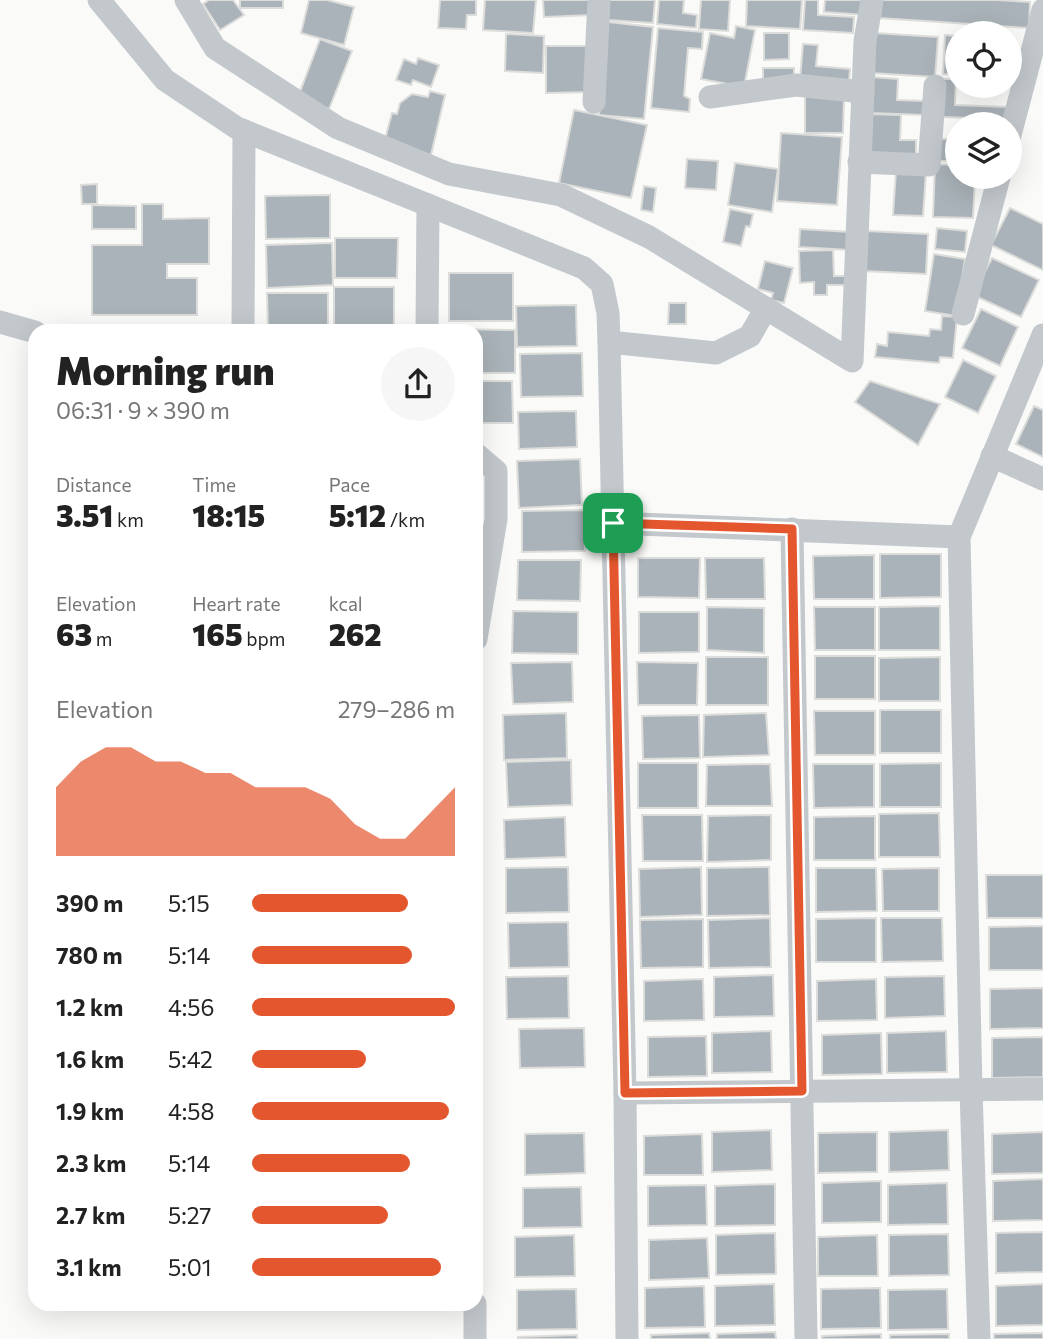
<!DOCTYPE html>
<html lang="en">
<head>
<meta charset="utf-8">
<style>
	:root { --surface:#fff; --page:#f6f6f6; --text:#222; --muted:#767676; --accent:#e4572e }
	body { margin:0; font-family:Commissioner,sans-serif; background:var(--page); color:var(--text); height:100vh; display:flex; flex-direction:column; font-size:26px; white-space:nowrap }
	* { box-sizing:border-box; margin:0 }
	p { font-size:23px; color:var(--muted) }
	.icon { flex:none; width:38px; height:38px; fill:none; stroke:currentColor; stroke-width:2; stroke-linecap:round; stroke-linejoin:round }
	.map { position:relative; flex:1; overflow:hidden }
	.panel { position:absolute; left:28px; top:324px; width:455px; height:987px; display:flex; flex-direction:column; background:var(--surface); border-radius:21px; box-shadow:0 7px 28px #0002 }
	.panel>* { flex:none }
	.tools { position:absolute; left:945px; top:21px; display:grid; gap:14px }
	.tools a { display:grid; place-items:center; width:77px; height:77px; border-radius:50%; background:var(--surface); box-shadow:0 7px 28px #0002; font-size:35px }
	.pin { position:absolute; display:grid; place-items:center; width:60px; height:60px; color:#fff; margin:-30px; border-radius:14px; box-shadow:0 4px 10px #0006 }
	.round { display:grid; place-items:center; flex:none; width:74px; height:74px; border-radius:37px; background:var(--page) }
	.headline { display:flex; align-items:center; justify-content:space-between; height:119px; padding:0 28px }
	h1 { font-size:38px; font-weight:800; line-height:52px }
	.metrics { display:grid; grid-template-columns:repeat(3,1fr); gap:10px; height:119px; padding:7px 28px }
	.metrics div { display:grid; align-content:center }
	.metrics b { font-size:30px; font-weight:800 }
	.metrics small { font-size:19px; font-weight:400 }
	.metrics p { font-size:19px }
	.chart { height:196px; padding:14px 28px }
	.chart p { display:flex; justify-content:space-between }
	.chart svg { width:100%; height:126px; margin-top:7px; fill:var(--accent); opacity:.7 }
	ul { padding:0 28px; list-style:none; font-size:23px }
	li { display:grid; grid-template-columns:112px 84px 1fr; align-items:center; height:52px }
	li i { height:18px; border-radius:9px; background:var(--accent) }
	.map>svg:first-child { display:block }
	.building { fill:#aab3b9; stroke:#dcdcda; stroke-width:2 }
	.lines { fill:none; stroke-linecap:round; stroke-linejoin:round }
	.street { stroke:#c3c8cc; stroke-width:23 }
	.route-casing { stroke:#fff; stroke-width:14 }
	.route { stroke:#e4572e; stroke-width:9 }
</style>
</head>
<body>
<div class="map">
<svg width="1043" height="1339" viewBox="0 0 1043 1339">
	<rect width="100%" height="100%" fill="#fafaf8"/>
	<g class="building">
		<polygon points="209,0 233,0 244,15 220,30 203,4"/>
		<rect x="240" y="0" width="43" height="8"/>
		<polygon points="309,0 327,0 354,7 344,45 301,33"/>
		<polygon points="440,0 476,0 476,15 467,15 466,29 438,28"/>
		<polygon points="485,0 536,0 533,33 483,30"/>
		<polygon points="543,0 592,0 592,15 544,17"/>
		<polygon points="609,0 655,0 653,23 608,20"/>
		<polygon points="659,0 684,0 683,13 697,15 696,28 657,24"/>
		<polygon points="701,0 730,0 728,31 699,29"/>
		<polygon points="747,0 802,0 800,29 746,26"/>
		<polygon points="805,0 818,0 818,15 854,17 853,33 803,30"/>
		<polygon points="825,0 866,0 865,15 824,12"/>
		<polygon points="882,0 996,0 1030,2 1029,28 880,18"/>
		<polygon points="608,22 653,27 644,119 599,115"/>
		<polygon points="736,26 755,30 744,87 701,79 710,33 734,38"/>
		<polygon points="658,28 703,32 702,49 688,48 684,96 690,99 689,112 651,108"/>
		<polygon points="764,33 789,33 789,59 764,60"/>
		<polygon points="874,33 938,37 935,77 871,73"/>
		<polygon points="506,34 544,36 543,73 505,71"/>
		<polygon points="945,35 957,36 957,75 943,74"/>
		<polygon points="320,39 352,51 329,109 298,97"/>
		<polygon points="803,44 818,45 816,66 850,69 849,82 800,79"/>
		<polygon points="546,46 589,46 590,92 546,93"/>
		<polygon points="418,58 439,65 431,87 413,80 411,85 396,80 404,59 416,64"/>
		<rect x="763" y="68" width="31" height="12"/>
		<polygon points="872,77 898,79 897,100 926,101 925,115 870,113"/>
		<polygon points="943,79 956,79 955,105 1007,107 1006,119 942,117"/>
		<polygon points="430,91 445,95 431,155 384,143 392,113 397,114 400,103 412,94 428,97"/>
		<polygon points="805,97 844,97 843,133 805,133"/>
		<polygon points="574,110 647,125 631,198 559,183"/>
		<polygon points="869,114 901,115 900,140 916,140 916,156 867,154"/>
		<polygon points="781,133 842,137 837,205 777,201"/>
		<polygon points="937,139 957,139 957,161 936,161"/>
		<polygon points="687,159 718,161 716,190 685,188"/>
		<polygon points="735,163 778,169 772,212 728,205"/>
		<polygon points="935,164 957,165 957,177 975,177 973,218 933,217"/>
		<polygon points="896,171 926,172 923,216 893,215"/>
		<polygon points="97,184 97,204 82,204 81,185"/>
		<polygon points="644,186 656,188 653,212 641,210"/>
		<polygon points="330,195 330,238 266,239 265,196"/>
		<polygon points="142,204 163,204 163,219 209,218 209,264 167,264 167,278 197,278 197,315 92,315 92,245 142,245"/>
		<polygon points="92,205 136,206 136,229 92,229"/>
		<polygon points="1010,208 1043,224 1043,270 991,245"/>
		<polygon points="730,209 753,214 750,227 746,226 741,246 723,242"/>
		<polygon points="937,228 967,231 965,252 935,249"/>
		<polygon points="800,229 850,232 849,250 799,247"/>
		<polygon points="867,231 928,234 926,274 864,271"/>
		<polygon points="335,238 398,238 397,278 335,278"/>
		<polygon points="332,243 333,285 267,288 266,245"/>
		<polygon points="833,250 834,276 850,276 850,285 827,285 827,295 814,295 814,282 800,283 799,251"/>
		<polygon points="934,254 965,259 956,316 925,311"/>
		<polygon points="992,258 1039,280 1021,317 973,295"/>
		<polygon points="765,261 793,268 784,303 771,300 773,293 758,289"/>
		<rect x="449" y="273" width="64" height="48"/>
		<polygon points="334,287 394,287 394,330 334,331"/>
		<polygon points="267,293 328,293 328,331 268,331"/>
		<polygon points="669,303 686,303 686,324 668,324"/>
		<polygon points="576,305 577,346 517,347 516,306"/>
		<polygon points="981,309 1018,327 1000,366 962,348"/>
		<polygon points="942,316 957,317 953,358 940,357 939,363 875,357 877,344 887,346 888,332 929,336 930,329 941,330"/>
		<polygon points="452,329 515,330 515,373 476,373 476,331 452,331"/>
		<polygon points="582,353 583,396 521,397 520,354"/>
		<polygon points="963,360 996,376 978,413 945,397"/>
		<polygon points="476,381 512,381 513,423 476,423"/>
		<polygon points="870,381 940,404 918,445 855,402"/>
		<polygon points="1034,406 1043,410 1043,457 1016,444"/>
		<polygon points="576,411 577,447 519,449 518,412"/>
		<polygon points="580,459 582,505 519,508 517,461"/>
		<polygon points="584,510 585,551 522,552 522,511"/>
		<polygon points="880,554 941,554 941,597 880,598"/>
		<polygon points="874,555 874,599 814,599 813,556"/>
		<polygon points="638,558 700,558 699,598 638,597"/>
		<polygon points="705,558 764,558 765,599 706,599"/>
		<polygon points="518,560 581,560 580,601 517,600"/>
		<polygon points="940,606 940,650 879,650 879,607"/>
		<polygon points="707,607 764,608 764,653 707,650"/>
		<polygon points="814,607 875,607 875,650 815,650"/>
		<polygon points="513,611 578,612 578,654 512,653"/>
		<polygon points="639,612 699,612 699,652 639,653"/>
		<rect x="815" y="656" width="60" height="43"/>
		<rect x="706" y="657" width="62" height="48"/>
		<polygon points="940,657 940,701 879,701 879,658"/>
		<polygon points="572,662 573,702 513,704 511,663"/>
		<polygon points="637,662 698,663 697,705 638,705"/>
		<rect x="880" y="710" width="61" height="43"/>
		<polygon points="814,711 875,711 875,755 815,755"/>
		<polygon points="566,713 567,758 504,760 503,715"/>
		<polygon points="766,713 769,755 703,757 704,715"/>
		<polygon points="699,715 700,758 643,759 642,716"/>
		<polygon points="571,760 572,805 508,807 506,762"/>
		<rect x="638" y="763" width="60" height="45"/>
		<polygon points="941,763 941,807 880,807 880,764"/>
		<polygon points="770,764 772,806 706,806 707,765"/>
		<polygon points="813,764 874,764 874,807 814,808"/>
		<polygon points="939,813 940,857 879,857 879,814"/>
		<polygon points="642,815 702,815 703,861 643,861"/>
		<polygon points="771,815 771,860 707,862 708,816"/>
		<polygon points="875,816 875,860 814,860 814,817"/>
		<polygon points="565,817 566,857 505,859 504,820"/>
		<polygon points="568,867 569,912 506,913 506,868"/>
		<polygon points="701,867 702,915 640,917 639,869"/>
		<polygon points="769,867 770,915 707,916 707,868"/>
		<polygon points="816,868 876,868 877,911 816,912"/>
		<polygon points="939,868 939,911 883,911 882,869"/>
		<polygon points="986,875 1043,875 1043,918 987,918"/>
		<polygon points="770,918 771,967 709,968 708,920"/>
		<polygon points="876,918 876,962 816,962 816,919"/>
		<polygon points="881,918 942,918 943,961 882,962"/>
		<polygon points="703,919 703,967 641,968 640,920"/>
		<polygon points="568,922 569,967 509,968 508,923"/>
		<polygon points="1043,926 1043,970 989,970 989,927"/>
		<polygon points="773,975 774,1016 714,1017 714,977"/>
		<polygon points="568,976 569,1018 507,1019 506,977"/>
		<polygon points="944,976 945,1016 885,1018 885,977"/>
		<polygon points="703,979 704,1020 644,1021 644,981"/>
		<polygon points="876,979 877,1020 817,1021 817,981"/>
		<polygon points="1043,988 1043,1028 990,1029 990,989"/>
		<polygon points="584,1028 585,1067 520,1068 519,1029"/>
		<polygon points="771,1031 772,1072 712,1073 712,1033"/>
		<polygon points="946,1031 947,1072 887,1073 887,1033"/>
		<polygon points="881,1033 882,1074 822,1075 822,1035"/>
		<polygon points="706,1036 707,1076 648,1077 648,1037"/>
		<polygon points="1043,1037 1043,1077 992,1078 992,1038"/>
		<polygon points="771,1130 772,1170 712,1172 712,1132"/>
		<polygon points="948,1130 949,1170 889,1172 889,1132"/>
		<polygon points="877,1132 877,1172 818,1173 818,1133"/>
		<polygon points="1043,1132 1043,1173 992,1174 992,1134"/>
		<polygon points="584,1133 585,1173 525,1175 525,1134"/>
		<polygon points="702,1134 703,1175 644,1175 644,1136"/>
		<polygon points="1043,1179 1043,1220 993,1221 993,1181"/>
		<polygon points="881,1181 881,1222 822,1223 822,1183"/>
		<polygon points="947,1183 948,1224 888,1225 888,1185"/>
		<polygon points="775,1184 775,1225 715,1226 715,1186"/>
		<polygon points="706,1185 707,1225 648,1226 648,1186"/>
		<polygon points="581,1187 582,1227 523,1228 523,1188"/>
		<polygon points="1043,1232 1043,1272 996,1273 996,1233"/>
		<polygon points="775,1233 776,1274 716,1275 716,1235"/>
		<polygon points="948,1234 949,1275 889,1276 889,1235"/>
		<polygon points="574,1235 575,1276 515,1277 515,1237"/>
		<polygon points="877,1235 878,1276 818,1276 818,1237"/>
		<polygon points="707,1238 709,1278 649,1280 649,1240"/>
		<polygon points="774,1284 775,1325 715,1326 715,1286"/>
		<polygon points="1043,1284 1043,1325 996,1326 996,1286"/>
		<polygon points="704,1286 705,1327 645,1328 645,1288"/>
		<polygon points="880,1288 881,1328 821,1329 821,1289"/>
		<polygon points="576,1289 577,1329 517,1330 517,1290"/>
		<polygon points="947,1289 948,1329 888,1330 888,1290"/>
		<polygon points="775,1332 776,1339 717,1339 717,1334"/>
		<polygon points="709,1333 710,1339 651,1339 651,1335"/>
		<polygon points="1043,1333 1043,1339 994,1339 994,1334"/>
		<polygon points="881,1334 881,1339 822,1339 822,1336"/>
		<polygon points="949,1334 949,1339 890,1339 890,1335"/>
		<polygon points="577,1335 577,1339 518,1339 518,1337"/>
	</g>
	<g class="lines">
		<g class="street">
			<polyline points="99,0 165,80 237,128 584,268 602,284 608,313 609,342 625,1093 627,1339"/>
			<polyline points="186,0 215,48 338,128 449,174 561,195 649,237 852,361 865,41 872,0"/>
			<polyline points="710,97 796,85 863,92"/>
			<polyline points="594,102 599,0"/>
			<polyline points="1010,135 1043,10"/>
			<polyline points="859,162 929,165 935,86"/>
			<polyline points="963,314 999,177"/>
			<polyline points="0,322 35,332"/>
			<polyline points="243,331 244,131"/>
			<polyline points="427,331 428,205"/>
			<polyline points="609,342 716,353 750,336 766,308"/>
			<polyline points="476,454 496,471 496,519 476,639"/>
			<polyline points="992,456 1043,479"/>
			<polyline points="613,523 959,537 971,1090 979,1339"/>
			<polyline points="792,529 806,1339"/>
			<polyline points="959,537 1043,335"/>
			<polyline points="625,1093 1043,1089"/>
			<polyline points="475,1304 475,1339"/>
		</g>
	</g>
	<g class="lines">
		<defs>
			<polygon id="route" points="613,523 792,529 802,1091 625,1093"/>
		</defs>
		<use href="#route" class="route-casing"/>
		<use href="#route" class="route"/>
	</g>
</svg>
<div class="tools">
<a><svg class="icon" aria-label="locate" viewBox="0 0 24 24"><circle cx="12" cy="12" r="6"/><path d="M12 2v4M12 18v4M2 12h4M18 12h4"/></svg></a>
<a><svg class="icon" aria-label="layers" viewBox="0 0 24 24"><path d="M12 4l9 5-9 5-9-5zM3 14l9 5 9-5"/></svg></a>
</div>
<div class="pin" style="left:613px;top:523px;background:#1e9e55"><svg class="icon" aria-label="arrive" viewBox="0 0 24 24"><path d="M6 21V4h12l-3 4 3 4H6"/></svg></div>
<section class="panel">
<div class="headline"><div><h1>Morning run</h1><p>06:31 · 9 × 390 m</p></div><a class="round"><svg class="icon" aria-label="share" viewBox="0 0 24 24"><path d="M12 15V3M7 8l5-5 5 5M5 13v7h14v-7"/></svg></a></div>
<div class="metrics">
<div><p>Distance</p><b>3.51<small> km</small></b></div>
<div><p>Time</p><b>18:15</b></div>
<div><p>Pace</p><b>5:12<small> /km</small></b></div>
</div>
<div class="metrics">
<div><p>Elevation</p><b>63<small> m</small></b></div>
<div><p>Heart rate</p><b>165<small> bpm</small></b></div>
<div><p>kcal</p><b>262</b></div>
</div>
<div class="chart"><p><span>Elevation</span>279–286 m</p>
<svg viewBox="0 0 160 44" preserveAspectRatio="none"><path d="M0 44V20L10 11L20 6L30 6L40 11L50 11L60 15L70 15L80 20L90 20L100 20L110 24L120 33L130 38L140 38L150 29L160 20V44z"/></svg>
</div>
<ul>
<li><b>390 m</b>5:15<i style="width:77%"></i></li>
<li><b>780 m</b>5:14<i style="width:79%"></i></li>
<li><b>1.2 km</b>4:56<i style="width:100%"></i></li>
<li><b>1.6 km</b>5:42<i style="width:56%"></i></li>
<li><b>1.9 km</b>4:58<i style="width:97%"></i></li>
<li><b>2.3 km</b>5:14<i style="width:78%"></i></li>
<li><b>2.7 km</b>5:27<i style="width:67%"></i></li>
<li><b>3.1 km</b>5:01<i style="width:93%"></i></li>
</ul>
</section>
</div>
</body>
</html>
